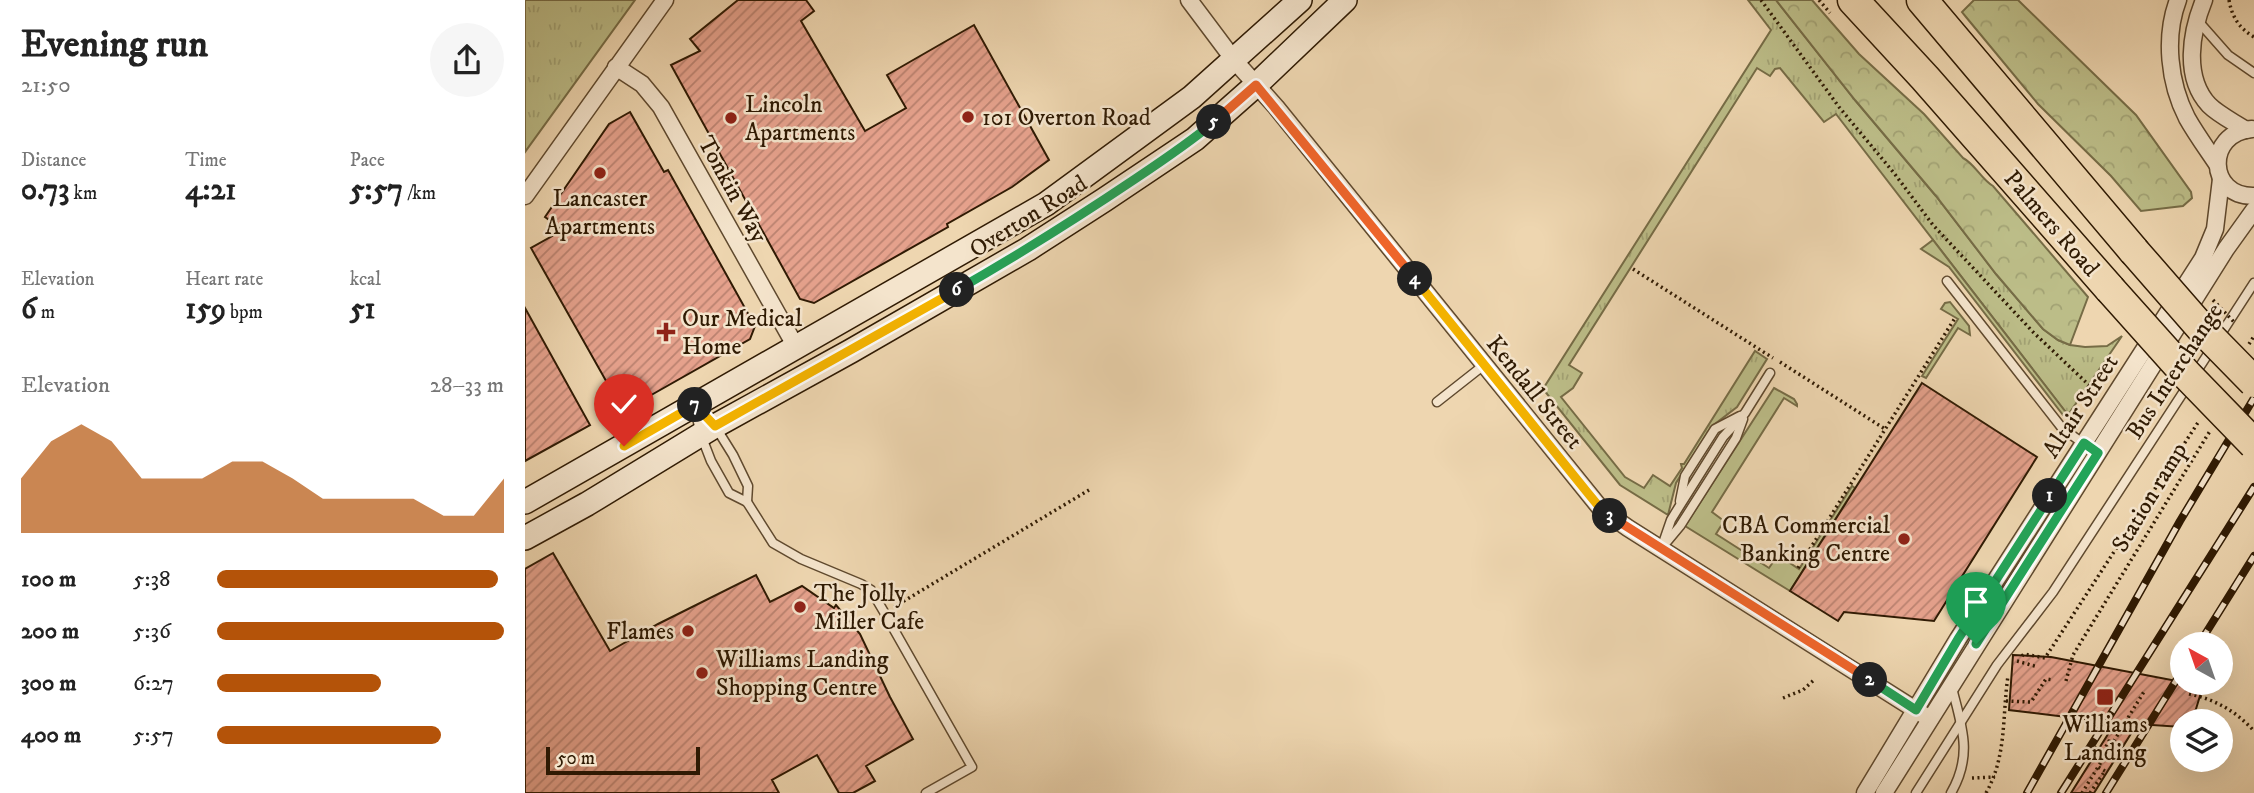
<!DOCTYPE html>
<html lang="en">
<head>
<meta charset="utf-8">
<style>
	:root { --surface:#fff; --page:#f6f6f6; --text:#222; --muted:#767676; --accent:#b45309 }
	body { margin:0; font-family:"IM FELL DW Pica",serif; background:var(--page); color:var(--text); height:100vh; display:flex; flex-direction:column; font-size:26px; white-space:nowrap }
	* { box-sizing:border-box; margin:0 }
	p { font-size:23px; color:var(--muted) }
	.icon { flex:none; width:38px; height:38px; fill:none; stroke:currentColor; stroke-width:2; stroke-linecap:round; stroke-linejoin:round }
	.map { position:relative; flex:1; overflow:hidden }
	.side { display:flex; flex-direction:column; background:var(--surface); width:525px }
	.side>* { flex:none }
	.needle { width:46px; rotate:320deg }
	.controls { position:absolute; left:1645px; top:632px; display:grid; gap:14px }
	.controls a { display:grid; place-items:center; width:63px; height:63px; border-radius:50%; background:var(--surface); box-shadow:0 7px 28px #0002; font-size:35px }
	.scale { position:absolute; left:21px; bottom:18px; width:154px; box-sizing:border-box; padding-left:7px; border:4px solid #2f1a03; border-top:0; font-size:19px; line-height:24px; white-space:nowrap; color:#2f1a03; -webkit-text-stroke:5px #f4e4cc; paint-order:stroke }
	.pin { position:absolute; display:grid; place-items:center; width:60px; height:60px; color:#fff; margin:-72px -30px; border-radius:50% 50% 50% 0; rotate:-45deg; box-shadow:0 0 7px #0007 }
	.pin .icon { rotate:45deg }
	.km { position:absolute; width:35px; height:35px; margin:-18px; border-radius:50%; background:#222; color:#fff; font-size:19px; line-height:35px; text-align:center }
	.round { display:grid; place-items:center; flex:none; width:74px; height:74px; border-radius:37px; background:var(--page) }
	.head { display:flex; align-items:center; justify-content:space-between; height:119px; padding:0 21px }
	h1 { font-size:38px; font-weight:700; line-height:52px }
	.metrics { display:grid; grid-template-columns:repeat(3,1fr); gap:10px; height:119px; padding:7px 21px }
	.metrics div { display:grid; align-content:center }
	.metrics b { font-size:30px; font-weight:700 }
	.metrics small { font-size:19px; font-weight:400 }
	.metrics p { font-size:19px }
	.chart { height:196px; padding:14px 21px }
	.chart p { display:flex; justify-content:space-between }
	.chart svg { width:100%; height:126px; margin-top:7px; fill:var(--accent); opacity:.7 }
	ul { padding:0 21px; list-style:none; font-size:23px }
	li { display:grid; grid-template-columns:112px 84px 1fr; align-items:center; height:52px }
	li i { height:18px; border-radius:9px; background:var(--accent) }
	main { display:flex; flex:1; min-height:0 }
	.map>svg:first-child { display:block }
	.grass { fill:url(#grass-tufts); stroke:#766c46; stroke-width:2 }
	.forest { fill:url(#forest-crowns); stroke:#766c46; stroke-width:2 }
	.garden { fill:#bcbd88; stroke:#766c46; stroke-width:2 }
	.building { fill:url(#building-hatch); stroke:#2f1a03; stroke-width:2 }
	.lines { fill:none; stroke-linecap:round; stroke-linejoin:round }
	.lane-casing { stroke:#5f492e; stroke-width:11 }
	.street-casing { stroke:#5f492e; stroke-width:19 }
	.secondary-casing { stroke:#2f1a03; stroke-width:26 }
	.highway-casing { stroke:#2f1a03; stroke-width:33 }
	.path { stroke:#2f1a03; stroke-width:3.5; stroke-dasharray:2 3.5; stroke-linecap:butt }
	.lane { stroke:#f4e4cc; stroke-width:8 }
	.street { stroke:#f4e4cc; stroke-width:16 }
	.secondary { stroke:#f4e4cc; stroke-width:23 }
	.highway { stroke:#eed6b0; stroke-width:30 }
	.rail-casing { stroke:#2f1a03; stroke-width:8 }
	.rail { stroke:#f4e4cc; stroke-width:5; stroke-dasharray:16; stroke-linecap:butt }
	.highway-bridge-casing { stroke:#2f1a03; stroke-width:33; stroke-linecap:butt }
	.path-bridge { stroke:#2f1a03; stroke-width:3.5; stroke-dasharray:2 3.5; stroke-linecap:butt }
	.highway-bridge { stroke:#eed6b0; stroke-width:30 }
	.split-1-casing { stroke:#fff; stroke-width:14 }
	.split-2-casing { stroke:#fff; stroke-width:14 }
	.split-3-casing { stroke:#fff; stroke-width:14 }
	.split-4-casing { stroke:#fff; stroke-width:14 }
	.split-5-casing { stroke:#fff; stroke-width:14 }
	.split-6-casing { stroke:#fff; stroke-width:14 }
	.split-7-casing { stroke:#fff; stroke-width:14 }
	.split-8-casing { stroke:#fff; stroke-width:14 }
	.split-1 { stroke:#22a559; stroke-width:9 }
	.split-2 { stroke:#22a559; stroke-width:9 }
	.split-3 { stroke:#f0652b; stroke-width:9 }
	.split-4 { stroke:#f5b400; stroke-width:9 }
	.split-5 { stroke:#f0652b; stroke-width:9 }
	.split-6 { stroke:#22a559; stroke-width:9 }
	.split-7 { stroke:#f5b400; stroke-width:9 }
	.split-8 { stroke:#f5b400; stroke-width:9 }
	.poi-dot { fill:#8f2418; stroke:#f4e4cc; stroke-width:2.5 }
	.labels { text-anchor:middle; stroke-width:5; stroke-linejoin:round; paint-order:stroke }
	.poi-label { font-size:24px; fill:#2f1a03; stroke:#f4e4cc; text-anchor:start }
	.street-label { font-size:24px; fill:#2f1a03; stroke:#f4e4cc }
</style>
</head>
<body>
<main>
<section class="side">
<div class="head"><div><h1>Evening run</h1><p>21:50</p></div><a class="round"><svg class="icon" aria-label="share" viewBox="0 0 24 24"><path d="M12 15V3M7 8l5-5 5 5M5 13v7h14v-7"/></svg></a></div>
<div class="metrics">
<div><p>Distance</p><b>0.73<small> km</small></b></div>
<div><p>Time</p><b>4:21</b></div>
<div><p>Pace</p><b>5:57<small> /km</small></b></div>
</div>
<div class="metrics">
<div><p>Elevation</p><b>6<small> m</small></b></div>
<div><p>Heart rate</p><b>159<small> bpm</small></b></div>
<div><p>kcal</p><b>51</b></div>
</div>
<div class="chart"><p><span>Elevation</span>28–33 m</p>
<svg viewBox="0 0 160 44" preserveAspectRatio="none"><path d="M0 44V25L10 12L20 6L30 12L40 25L50 25L60 25L70 19L80 19L90 25L100 32L110 32L120 32L130 32L140 38L150 38L160 25V44z"/></svg>
</div>
<ul>
<li><b>100 m</b>5:38<i style="width:98%"></i></li>
<li><b>200 m</b>5:36<i style="width:100%"></i></li>
<li><b>300 m</b>6:27<i style="width:57%"></i></li>
<li><b>400 m</b>5:57<i style="width:78%"></i></li>
</ul>
</section>
<div class="map">
<svg width="1729" height="793" viewBox="0 0 1729 793">
	<defs>
		<pattern id="grass-tufts" width="24" height="20" patternUnits="userSpaceOnUse" patternTransform="scale(1.75)"><rect width="24" height="20" fill="#bcbd88"/><path d="M3 7l-1-3M5 7V3M7 7l1-3M15 17l-1-3M17 17v-4M19 17l1-3" fill="none" stroke="#a2a274"/></pattern>
		<pattern id="forest-crowns" width="20" height="18" patternUnits="userSpaceOnUse" patternTransform="scale(1.75)"><rect width="20" height="18" fill="#bcbd88"/><path d="M2 6a3 3 0 1 1 6 0M12 15a3 3 0 1 1 6 0" fill="none" stroke="#a2a274"/></pattern>
		<pattern id="building-hatch" width="6" height="6" patternUnits="userSpaceOnUse" patternTransform="scale(1.75)"><rect width="6" height="6" fill="#e5a18c"/><path d="M-1 1l2-2M0 6l6-6M5 7l2-2" fill="none" stroke="#ba8270"/></pattern>
	</defs>
	<rect width="100%" height="100%" fill="#eed6b0"/>
	<filter id="stains"><feTurbulence type="fractalNoise" baseFrequency=".00286" numOctaves="4"/><feColorMatrix values="0 0 0 0 .2 0 0 0 0 .09 0 0 0 0 .02 0 0 0 .5 -.17"/></filter>
	<radialGradient id="worn" r=".72"><stop offset=".6" stop-color="#630" stop-opacity="0"/><stop offset="1" stop-color="#630" stop-opacity=".3"/></radialGradient>
	<g class="grass">
		<polygon points="0,0 110,0 0,152"/>
		<polygon points="1223,0 1251,0 1330,100 1411,196 1471,274 1518,329 1533,340 1545,345 1560,347 1582,346 1597,336 1543,415 1311,114 1299,122 1255,68 1250,69 1245,76 1232,68 1044,365 1057,373 1048,388 1036,397 1100,477 1119,488 1128,475 1145,486 1157,468 1156,464 1159,464 1230,351 1242,359 1212,407 1186,427 1151,483 1143,515 1095,485 1018,389 1246,30"/>
	</g>
	<g class="forest">
		<path d="M1251,0H1287L1334,54L1399,114L1438,158C1450,164 1456,179 1468,186L1563,297L1545,345L1533,340L1518,329L1471,274L1411,196L1330,100Z"/>
		<polygon points="1449,0 1493,0 1611,115 1666,192 1667,198 1658,206 1616,211 1586,176 1513,104 1441,17 1437,12"/>
	</g>
	<g class="garden">
		<polygon points="1408,240 1543,415 1542,417 1538,415 1424,267 1396,249"/>
		<polygon points="1425,302 1444,326 1445,335 1433,328 1401,378 1397,376 1433,319 1416,309 1420,303"/>
		<polygon points="1249,388 1269,399 1272,404 1272,406 1259,398 1187,512 1199,521 1191,534 1244,568 1253,555 1274,569 1327,486 1330,488 1265,591 1160,526"/>
	</g>
	<g class="building">
		<polygon points="213,0 281,0 289,11 276,21 340,131 381,108 362,75 449,25 524,160 487,187 422,224 423,227 289,303 275,299 146,65 175,51 165,39"/>
		<polygon points="105,112 139,172 143,170 230,326 225,339 98,411 6,248 38,230 20,217 84,124"/>
		<polygon points="0,308 65,425 0,461"/>
		<polygon points="1397,383 1512,457 1409,621 1319,612 1313,621 1265,591"/>
		<polygon points="28,553 85,651 133,624 231,575 245,602 277,586 309,608 311,605 335,634 365,697 388,739 341,766 350,781 328,793 314,793 292,755 247,780 254,793 0,793 0,569"/>
		<polygon points="1488,655 1526,657 1678,686 1671,709 1665,721 1657,721 1657,727 1612,724 1569,793 1546,793 1590,723 1484,710"/>
	</g>
	<g class="lines">
		<defs>
			<g id="lane">
				<polyline points="1673,21 1703,55 1729,73"/>
				<polyline points="1422,281 1537,428 1559,444"/>
				<polyline points="1670,374 1729,283"/>
				<polyline points="912,402 959,365"/>
				<polyline points="171,406 190,426 208,455 223,486 222,502"/>
				<polyline points="170,409 176,435 186,461 204,493 222,502 248,543 276,559 336,584 346,590 359,612 447,767 401,793"/>
				<polyline points="1155,501 1160,476 1190,429 1215,416"/>
				<polyline points="1140,544 1155,526 1211,438 1218,419"/>
				<polyline points="1136,549 1146,520 1154,507 1198,437 1220,413 1245,373"/>
				<polyline points="1391,793 1472,665 1528,592 1663,385"/>
				<path d="M1426,793C1448,755 1437,727 1427,688"/>
			</g>
			<g id="street">
				<polyline points="664,0 709,60 751,107 1076,509 1103,528 1405,719"/>
				<path d="M1653,0C1639,37 1644,83 1662,118C1671,134 1682,149 1692,164"/>
				<path d="M1679,0C1666,32 1658,77 1684,105C1694,115 1709,122 1721,130"/>
				<polyline points="91,67 117,84 136,107 271,347"/>
				<path d="M1727,129C1680,133 1682,197 1729,196"/>
				<polyline points="0,196 140,0"/>
				<polyline points="1340,793 1433,639 1678,258 1690,229 1696,179"/>
				<polyline points="1359,793 1701,249 1729,210"/>
			</g>
			<g id="secondary">
				<polyline points="0,502 521,204 667,97 775,0"/>
				<polyline points="0,538 62,504 190,426 326,351 503,249 579,200 670,139 731,85 820,0"/>
			</g>
			<g id="highway">
				<polyline points="1328,0 1400,78 1585,289"/>
				<polyline points="1397,0 1609,251"/>
			</g>
		</defs>
		<use href="#lane" class="lane-casing"/>
		<use href="#street" class="street-casing"/>
		<use href="#secondary" class="secondary-casing"/>
		<use href="#highway" class="highway-casing"/>
		<g class="path">
			<polyline points="1236,0 1314,107 1369,173 1408,225 1508,332 1566,387"/>
			<polyline points="1294,0 1305,13"/>
			<path d="M1704,0C1707,17 1714,28 1729,37"/>
			<polyline points="1108,269 1248,358"/>
			<polyline points="1724,344 1729,336"/>
			<polyline points="1255,362 1360,429"/>
			<polyline points="1273,568 1430,318"/>
			<polyline points="369,607 564,490"/>
			<polyline points="1497,656 1499,654 1520,658 1674,421"/>
			<polyline points="1492,661 1513,667"/>
			<polyline points="1541,681 1548,655 1685,431"/>
			<path d="M1664,694C1690,699 1712,712 1729,731"/>
			<polyline points="1258,698 1278,690 1290,679"/>
			<polyline points="1481,701 1506,702 1521,679 1528,680"/>
			<polyline points="1569,747 1578,752 1584,741 1588,743"/>
			<polyline points="1578,752 1594,761"/>
			<polyline points="1447,778 1470,777"/>
			<path d="M1461,793C1482,756 1477,717 1483,676"/>
			<polyline points="1557,793 1573,767"/>
			<polyline points="1565,793 1580,771"/>
		</g>
		<use href="#lane" class="lane"/>
		<use href="#street" class="street"/>
		<use href="#secondary" class="secondary"/>
		<use href="#highway" class="highway"/>
		<defs>
			<g id="rail">
				<polyline points="1674,644 1729,556"/>
				<polyline points="1502,793 1655,521 1729,398"/>
				<polyline points="1536,793 1729,487"/>
				<polyline points="1581,793 1657,671"/>
			</g>
		</defs>
		<use href="#rail" class="rail-casing"/>
		<use href="#rail" class="rail"/>
		<defs>
			<g id="highway-bridge">
				<polyline points="1609,251 1678,330 1729,382"/>
				<polyline points="1585,289 1662,375 1729,444"/>
			</g>
		</defs>
		<use href="#highway-bridge" class="highway-bridge-casing"/>
		<g class="path-bridge">
			<polyline points="1688,300 1709,322"/>
			<polyline points="1580,771 1573,767 1620,690"/>
		</g>
		<use href="#highway-bridge" class="highway-bridge"/>
	</g>
	<g class="lines">
		<defs>
			<polyline id="split-1" points="1451,644 1573,453 1559,443 1525,496"/>
			<polyline id="split-2" points="1345,680 1391,710 1433,639 1525,496"/>
			<polyline id="split-3" points="1085,516 1345,680"/>
			<polyline id="split-4" points="890,279 1062,492 1076,509 1085,516"/>
			<polyline id="split-5" points="689,122 731,85 890,279"/>
			<path id="split-6" d="M432,290C493,255 552,218 610,179C637,161 664,143 689,122"/>
			<polyline id="split-7" points="170,405 190,426 432,290"/>
			<polyline id="split-8" points="99,446 170,405"/>
		</defs>
		<use href="#split-1" class="split-1-casing"/>
		<use href="#split-2" class="split-2-casing"/>
		<use href="#split-3" class="split-3-casing"/>
		<use href="#split-4" class="split-4-casing"/>
		<use href="#split-5" class="split-5-casing"/>
		<use href="#split-6" class="split-6-casing"/>
		<use href="#split-7" class="split-7-casing"/>
		<use href="#split-8" class="split-8-casing"/>
		<use href="#split-1" class="split-1"/>
		<use href="#split-2" class="split-2"/>
		<use href="#split-3" class="split-3"/>
		<use href="#split-4" class="split-4"/>
		<use href="#split-5" class="split-5"/>
		<use href="#split-6" class="split-6"/>
		<use href="#split-7" class="split-7"/>
		<use href="#split-8" class="split-8"/>
	</g>
	<g class="poi-dot">
		<circle cx="443" cy="117" r="7"/>
		<circle cx="206" cy="118" r="7"/>
		<circle cx="75" cy="173" r="7"/>
		<path d="M137.5 321.5h7v7h7v7h-7v7h-7v-7h-7v-7h7z"/>
		<circle cx="1379" cy="539" r="7"/>
		<circle cx="275" cy="607" r="7"/>
		<circle cx="163" cy="631" r="7"/>
		<circle cx="177" cy="673" r="7"/>
		<rect x="1571" y="688" width="18" height="18" rx="3.5"/>
	</g>
	<g class="labels">
		<g class="poi-label">
			<text x="220" y="112">Lincoln<tspan x="220" dy="28">Apartments</tspan></text>
			<text x="457" y="125">101 Overton Road</text>
			<text x="75" y="206" text-anchor="middle">Lancaster<tspan x="75" dy="28">Apartments</tspan></text>
			<text x="157" y="326">Our Medical<tspan x="157" dy="28">Home</tspan></text>
			<text x="1365" y="533" text-anchor="end">CBA Commercial<tspan x="1365" dy="28">Banking Centre</tspan></text>
			<text x="289" y="601">The Jolly<tspan x="289" dy="28">Miller Cafe</tspan></text>
			<text x="149" y="639" text-anchor="end">Flames</text>
			<text x="191" y="667">Williams Landing<tspan x="191" dy="28">Shopping Centre</tspan></text>
			<text x="1580" y="732" text-anchor="middle">Williams<tspan x="1580" dy="28">Landing</tspan></text>
		</g>
		<g class="street-label">
			<text transform="translate(208 189) rotate(61)" y="8">Tonkin Way</text>
			<text transform="translate(503 216) rotate(-32)" y="8">Overton Road</text>
			<text transform="translate(1527 223) rotate(49)" y="8">Palmers Road</text>
			<text transform="translate(1649 371) rotate(-57)" y="8">Bus Interchange</text>
			<text transform="translate(1010 392) rotate(51)" y="8">Kendall Street</text>
			<text transform="translate(1555 406) rotate(-57)" y="8">Altair Street</text>
			<text transform="translate(1624 497) rotate(-59)" y="8">Station ramp</text>
		</g>
	</g>
	<rect width="100%" height="100%" filter="url(#stains)"/>
	<rect width="100%" height="100%" fill="url(#worn)"/>
</svg>
<div class="controls">
<a><svg class="needle" viewBox="-14 -14 28 28"><path d="M0-13l5 13h-10z" fill="#e53935"/><path d="M0 13l5-13h-10z" fill="#767676"/></svg></a>
<a><svg class="icon" aria-label="layers" viewBox="0 0 24 24"><path d="M12 4l9 5-9 5-9-5zM3 14l9 5 9-5"/></svg></a>
</div>
<div class="scale">50 m</div>
<div class="pin" style="left:1451px;top:644px;background:#1e9e55"><svg class="icon" aria-label="arrive" viewBox="0 0 24 24"><path d="M6 21V4h12l-3 4 3 4H6"/></svg></div>
<div class="pin" style="left:99px;top:446px;background:#d93025"><svg class="icon" aria-label="check" viewBox="0 0 24 24"><path d="M5 12l5 5 9-10"/></svg></div>
<b class="km" style="left:1525px;top:496px">1</b>
<b class="km" style="left:1345px;top:680px">2</b>
<b class="km" style="left:1085px;top:516px">3</b>
<b class="km" style="left:890px;top:279px">4</b>
<b class="km" style="left:689px;top:122px">5</b>
<b class="km" style="left:432px;top:290px">6</b>
<b class="km" style="left:170px;top:405px">7</b>
</div>
</main>
</body>
</html>
